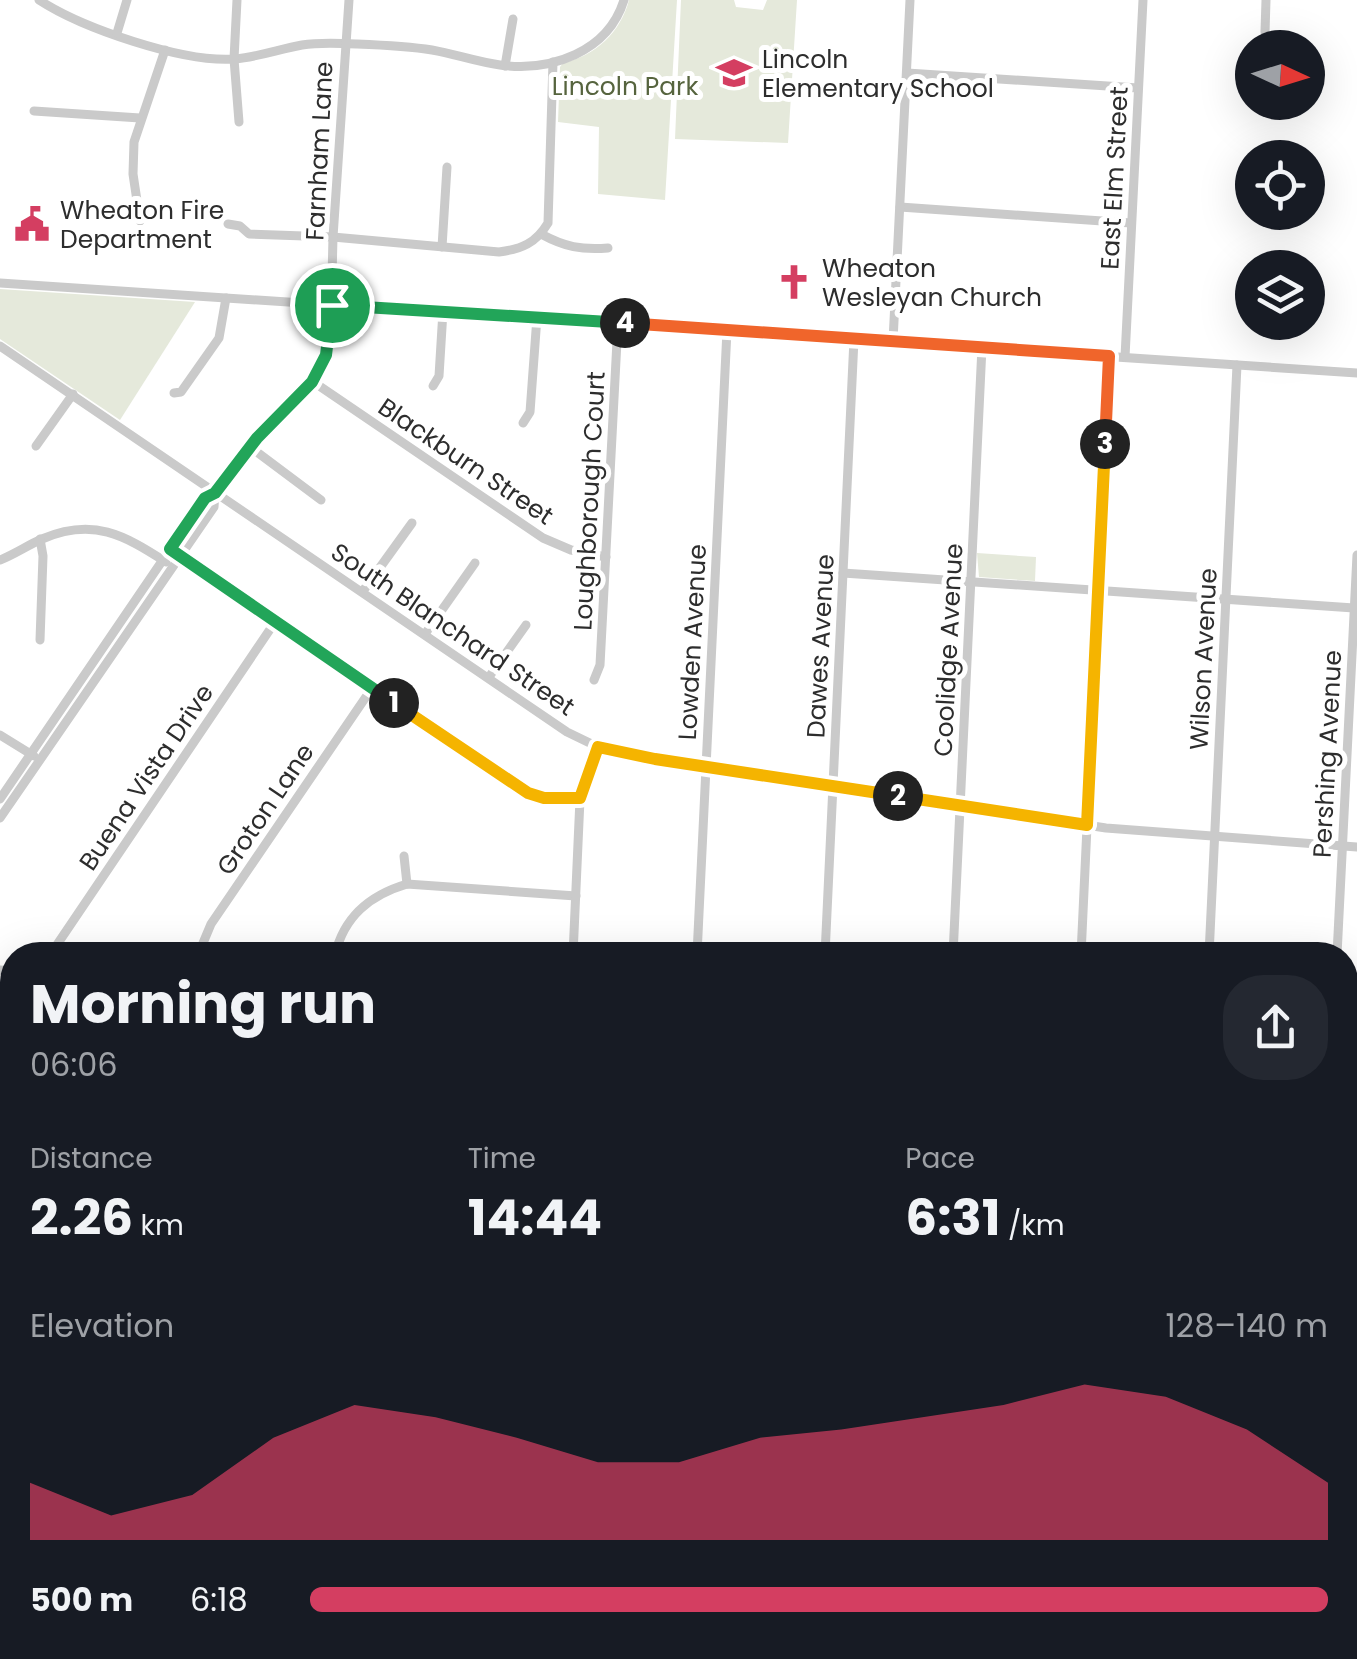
<!DOCTYPE html>
<html lang="en">
<head>
<meta charset="utf-8">
<style>
	:root { --surface:#171b24; --page:#242831; --text:#f1f3f6; --muted:#9ea1a6; --accent:#d43e61 }
	body { margin:0; font-family:Poppins,sans-serif; background:var(--page); color:var(--text); height:100vh; display:flex; flex-direction:column; font-size:38px; white-space:nowrap }
	* { box-sizing:border-box; margin:0 }
	p { font-size:32px; color:var(--muted) }
	.icon { flex:none; width:55px; height:55px; fill:none; stroke:currentColor; stroke-width:2; stroke-linecap:round; stroke-linejoin:round }
	.map { position:relative; flex:1; overflow:hidden }
	.drawer { position:absolute; left:0px; top:942px; width:1358px; height:718px; display:flex; flex-direction:column; background:var(--surface); border-radius:40px 40px 0 0; box-shadow:0 10px 40px #0002 }
	.drawer>* { flex:none }
	.needle { width:65px; rotate:94deg }
	.buttons { position:absolute; left:1235px; top:30px; display:grid; gap:20px }
	.buttons a { display:grid; place-items:center; width:90px; height:90px; border-radius:50%; background:var(--surface); box-shadow:0 10px 40px #0002; font-size:50px }
	.pin { position:absolute; display:grid; place-items:center; width:85px; height:85px; color:#fff; margin:-42px; border:5px solid #fff; border-radius:50%; box-shadow:0 2px 10px #0007 }
	.km { position:absolute; width:50px; height:50px; margin:-25px; border-radius:50%; background:#222; color:#fff; font-size:28px; line-height:50px; text-align:center }
	.round { display:grid; place-items:center; flex:none; width:105px; height:105px; border-radius:40px; background:var(--page) }
	.summary { display:flex; align-items:center; justify-content:space-between; height:170px; padding:0 30px }
	h1 { font-size:55px; font-weight:700; line-height:75px }
	.figures { display:grid; grid-template-columns:repeat(3,1fr); gap:15px; height:170px; padding:10px 30px }
	.figures div { display:grid; align-content:center }
	.figures b { font-size:50px; font-weight:700 }
	.figures small { font-size:28px; font-weight:400 }
	.figures p { font-size:28px }
	.chart { height:280px; padding:20px 30px }
	.chart p { display:flex; justify-content:space-between }
	.chart svg { width:100%; height:180px; margin-top:10px; fill:var(--accent); opacity:.7 }
	ul { padding:0 30px; list-style:none; font-size:32px }
	li { display:grid; grid-template-columns:160px 120px 1fr; align-items:center; height:75px }
	li i { height:25px; border-radius:12px; background:var(--accent) }
	.map>svg:first-child { display:block }
	.green { fill:#e5e9db }
	.water { fill:#c9e0e7 }
	.lines { fill:none; stroke-linecap:round; stroke-linejoin:round }
	.minor { stroke:#cacaca; stroke-width:9 }
	.split-1-casing { stroke:#fff; stroke-width:20 }
	.split-2-casing { stroke:#fff; stroke-width:20 }
	.split-3-casing { stroke:#fff; stroke-width:20 }
	.split-4-casing { stroke:#fff; stroke-width:20 }
	.split-5-casing { stroke:#fff; stroke-width:20 }
	.split-1 { stroke:#22a559; stroke-width:12 }
	.split-2 { stroke:#f5b400; stroke-width:12 }
	.split-3 { stroke:#f5b400; stroke-width:12 }
	.split-4 { stroke:#f0652b; stroke-width:12 }
	.split-5 { stroke:#22a559; stroke-width:12 }
	.labels { text-anchor:middle; stroke-width:10; stroke-linejoin:round; paint-order:stroke }
	.poi-label { font-size:25px; fill:#2d2d2d; stroke:#fff; text-anchor:start }
	.park-label { font-size:25px; fill:#56643e; stroke:#fff }
	.street-label { font-size:25px; fill:#2d2d2d; stroke:#fff }
</style>
</head>
<body>
<div class="map">
<svg width="1357" height="1659" viewBox="0 0 1357 1659">
	<rect width="100%" height="100%" fill="#fff"/>
	<g class="green">
		<path d="M629,0H677L665,200L598,194L599,127L558,122L560,67L563,63C595,56 621,32 629,0Z"/>
		<polygon points="681,0 734,0 736,7 763,10 767,0 797,0 788,143 675,139"/>
		<polygon points="0,289 195,302 120,420 0,339"/>
		<polygon points="977,553 1036,557 1035,581 979,577"/>
		<polygon points="1345,1447 1357,1448 1357,1659 543,1659 544,1648 1345,1648"/>
	</g>
	<polygon class="water" points="1345,1508 1357,1521 1357,1659 1229,1659 1241,1648 1345,1648"/>
	<g class="lines">
		<g class="minor">
			<path d="M39,0C82,28 183,63 235,59C258,57 280,49 302,45C320,42 338,43 356,44C381,45 407,46 432,50C455,54 477,62 500,65C551,72 608,52 624,0"/>
			<polyline points="237,0 234,59 239,122"/>
			<polyline points="1265,32 1266,0"/>
			<polyline points="117,33 127,0"/>
			<polyline points="505,66 513,19"/>
			<polyline points="907,73 1138,88"/>
			<polyline points="34,111 140,118"/>
			<polyline points="900,207 1131,223"/>
			<polyline points="140,221 133,174 134,142 165,50"/>
			<path d="M228,224L240,226L249,234L333,237L499,252C522,249 536,243 548,223L553,62"/>
			<path d="M541,234C565,247 581,250 608,248"/>
			<polyline points="442,247 447,167"/>
			<polyline points="0,283 1357,373"/>
			<polyline points="893,341 910,0"/>
			<polyline points="0,346 567,732 598,747 655,759 1106,828 1357,847"/>
			<polyline points="1125,357 1143,0"/>
			<polyline points="312,381 543,538 571,550 606,557"/>
			<polyline points="433,386 439,376 443,311"/>
			<polyline points="174,393 181,392 219,338 226,298"/>
			<polyline points="523,423 530,412 537,317"/>
			<polyline points="36,446 73,394"/>
			<polyline points="250,447 321,500"/>
			<polyline points="170,549 520,789 544,798 580,799"/>
			<path d="M0,560C15,554 28,545 42,539C93,517 124,535 166,562"/>
			<polyline points="843,573 1354,608"/>
			<polyline points="363,591 412,523"/>
			<polyline points="425,634 475,563"/>
			<polyline points="40,640 43,556 40,539"/>
			<polyline points="489,677 526,625"/>
			<polyline points="594,680 600,665 618,322"/>
			<polyline points="0,735 34,756"/>
			<polyline points="0,799 205,498 215,493 257,438 312,381 326,355 331,319 333,237 349,0"/>
			<polyline points="0,818 214,507 215,493"/>
			<polyline points="404,856 407,884"/>
			<polyline points="50,955 275,622"/>
			<polyline points="198,955 211,924 372,688"/>
			<path d="M335,955C344,916 370,895 407,884L576,896"/>
			<polyline points="573,955 580,799 598,747"/>
			<polyline points="697,955 727,330"/>
			<polyline points="825,955 854,339"/>
			<polyline points="953,955 982,347"/>
			<polyline points="1081,955 1109,356"/>
			<polyline points="1209,955 1237,365"/>
			<polyline points="1337,955 1357,555"/>
			<polyline points="0,970 12,971"/>
			<polyline points="1345,1066 1357,1067"/>
			<polyline points="0,1204 12,1205"/>
			<polyline points="1345,1301 1357,1302"/>
			<polyline points="0,1359 12,1360"/>
			<polyline points="0,1513 12,1513"/>
			<polyline points="11,1659 12,1606"/>
			<polyline points="304,1659 305,1648"/>
			<polyline points="532,1659 532,1648"/>
		</g>
	</g>
	<g class="lines">
		<defs>
			<polyline id="split-1" points="332,305 326,355 312,382 257,438 215,493 205,498 170,549 394,703"/>
			<polyline id="split-2" points="394,703 528,793 544,798 580,798 598,747 655,759 898,796"/>
			<polyline id="split-3" points="898,796 1087,825 1105,444"/>
			<polyline id="split-4" points="625,323 1109,356 1105,444"/>
			<polyline id="split-5" points="332,305 625,323"/>
		</defs>
		<use href="#split-1" class="split-1-casing"/>
		<use href="#split-2" class="split-2-casing"/>
		<use href="#split-3" class="split-3-casing"/>
		<use href="#split-4" class="split-4-casing"/>
		<use href="#split-5" class="split-5-casing"/>
		<use href="#split-1" class="split-1"/>
		<use href="#split-2" class="split-2"/>
		<use href="#split-3" class="split-3"/>
		<use href="#split-4" class="split-4"/>
		<use href="#split-5" class="split-5"/>
	</g>
	<defs>
		<symbol id="school-bare" viewBox="-9 -9 18 18"><path d="M0-5L7-2L0 1L-7-2ZM-4 1L0 2.5L4 1V4Q0 6-4 4Z" fill="#d43e61" stroke="#fff" stroke-width="2.5" paint-order="stroke"/></symbol>
		<symbol id="civic-bare" viewBox="-9 -9 18 18"><path d="M-.6-6.5H3V-4.5H.6V-3L4-1V1h2V6H-6V1h2V-1L-.6-3ZM-1.2 2.5V6h2.4V2.5Z" fill="#d43e61" stroke="#fff" stroke-width="2.5" paint-order="stroke"/></symbol>
		<symbol id="church-bare" viewBox="-9 -9 18 18"><path d="M-1.2-6h2.4v3.5h3.3v2.4h-3.3V6h-2.4V-.1h-3.3v-2.4h3.3Z" fill="#d43e61" stroke="#fff" stroke-width="2.5" paint-order="stroke"/></symbol>
	</defs>
	<g fill-rule="evenodd">
		<use href="#school-bare" x="709" y="48" width="50" height="50"/>
		<use href="#civic-bare" x="7" y="199" width="50" height="50"/>
		<use href="#church-bare" x="769" y="257" width="50" height="50"/>
	</g>
	<g class="labels">
		<g class="poi-label">
			<text x="762" y="68">Lincoln<tspan x="762" dy="29">Elementary School</tspan></text>
			<text x="60" y="219">Wheaton Fire<tspan x="60" dy="29">Department</tspan></text>
			<text x="822" y="277">Wheaton<tspan x="822" dy="29">Wesleyan Church</tspan></text>
		</g>
		<g class="park-label">
			<text x="625" y="95">Lincoln Park</text>
		</g>
		<g class="street-label">
			<text transform="translate(319 151) rotate(-87)" y="9">Farnham Lane</text>
			<text transform="translate(1114 178) rotate(-87)" y="9">East Elm Street</text>
			<text transform="translate(466 461) rotate(34)" y="9">Blackburn Street</text>
			<text transform="translate(589 501) rotate(-87)" y="9">Loughborough Court</text>
			<text transform="translate(453 629) rotate(34)" y="9">South Blanchard Street</text>
			<text transform="translate(692 642) rotate(-87)" y="9">Lowden Avenue</text>
			<text transform="translate(820 646) rotate(-87)" y="9">Dawes Avenue</text>
			<text transform="translate(948 650) rotate(-87)" y="9">Coolidge Avenue</text>
			<text transform="translate(1203 659) rotate(-87)" y="9">Wilson Avenue</text>
			<text transform="translate(1327 754) rotate(-87)" y="9">Pershing Avenue</text>
			<text transform="translate(146 777) rotate(-56)" y="9">Buena Vista Drive</text>
			<text transform="translate(265 809) rotate(-56)" y="9">Groton Lane</text>
		</g>
	</g>
</svg>
<div class="buttons">
<a><svg class="needle" viewBox="-14 -14 28 28"><path d="M0-13l5 13h-10z" fill="#e53935"/><path d="M0 13l5-13h-10z" fill="#9ea1a6"/></svg></a>
<a><svg class="icon" aria-label="locate" viewBox="0 0 24 24"><circle cx="12" cy="12" r="6"/><path d="M12 2v4M12 18v4M2 12h4M18 12h4"/></svg></a>
<a><svg class="icon" aria-label="layers" viewBox="0 0 24 24"><path d="M12 4l9 5-9 5-9-5zM3 14l9 5 9-5"/></svg></a>
</div>
<div class="pin" style="left:332px;top:305px;background:#1e9e55"><svg class="icon" aria-label="arrive" viewBox="0 0 24 24"><path d="M6 21V4h12l-3 4 3 4H6"/></svg></div>
<b class="km" style="left:394px;top:703px">1</b>
<b class="km" style="left:898px;top:796px">2</b>
<b class="km" style="left:1105px;top:444px">3</b>
<b class="km" style="left:625px;top:323px">4</b>
<section class="drawer">
<div class="summary"><div><h1>Morning run</h1><p>06:06</p></div><a class="round"><svg class="icon" aria-label="share" viewBox="0 0 24 24"><path d="M12 15V3M7 8l5-5 5 5M5 13v7h14v-7"/></svg></a></div>
<div class="figures">
<div><p>Distance</p><b>2.26<small> km</small></b></div>
<div><p>Time</p><b>14:44</b></div>
<div><p>Pace</p><b>6:31<small> /km</small></b></div>
</div>
<div class="chart"><p><span>Elevation</span>128–140 m</p>
<svg viewBox="0 0 160 44" preserveAspectRatio="none"><path d="M0 44V30L10 38L20 33L30 19L40 11L50 14L60 19L70 25L80 25L90 19L100 17L110 14L120 11L130 6L140 9L150 17L160 30V44z"/></svg>
</div>
<ul>
<li><b>500 m</b>6:18<i style="width:100%"></i></li>
</ul>
</section>
</div>
</body>
</html>
